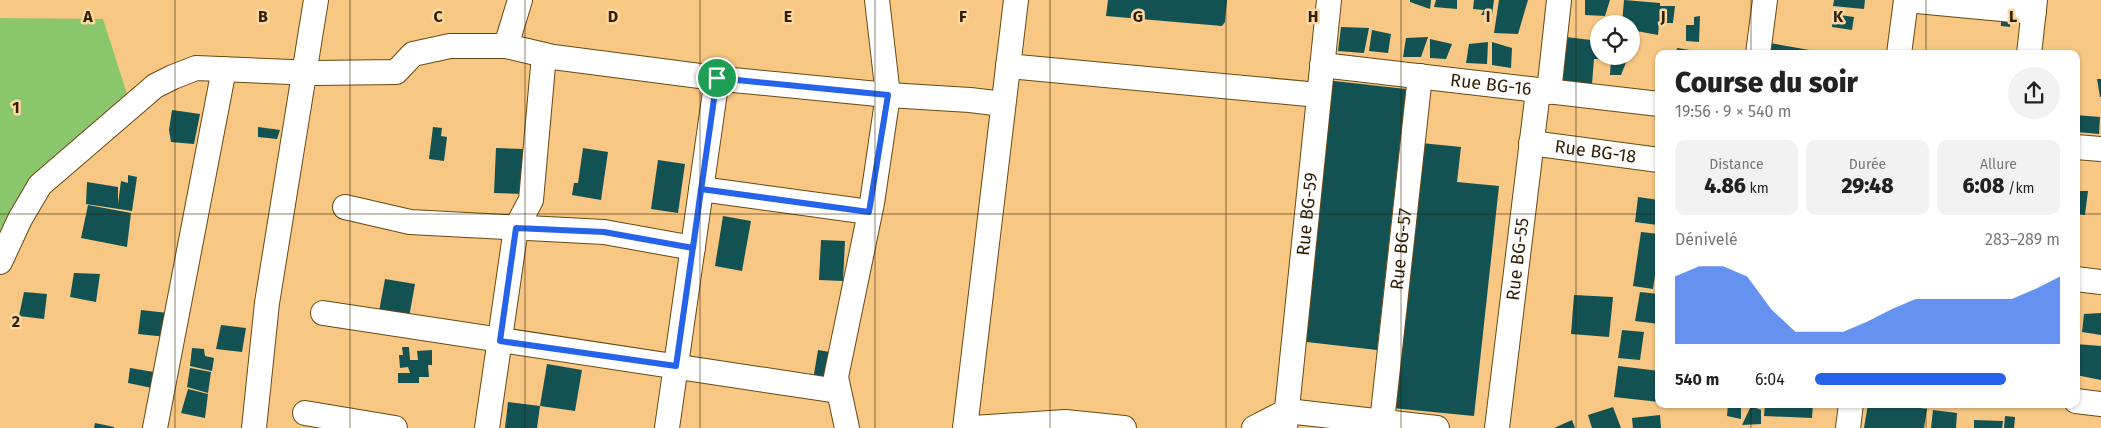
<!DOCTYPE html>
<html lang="fr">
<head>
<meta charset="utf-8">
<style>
	:root { --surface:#fff; --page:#f2f2f2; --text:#222; --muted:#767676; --accent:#2563eb }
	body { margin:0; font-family:"Fira Sans",sans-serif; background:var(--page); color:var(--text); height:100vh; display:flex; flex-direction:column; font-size:19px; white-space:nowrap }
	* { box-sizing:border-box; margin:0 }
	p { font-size:16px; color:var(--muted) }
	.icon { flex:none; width:28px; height:28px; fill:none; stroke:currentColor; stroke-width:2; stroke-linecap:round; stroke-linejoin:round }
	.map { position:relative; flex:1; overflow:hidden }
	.sheet { position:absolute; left:1655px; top:50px; width:425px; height:358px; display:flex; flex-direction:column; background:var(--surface); border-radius:10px; box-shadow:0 1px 4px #0004 }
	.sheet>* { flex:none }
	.fabs { position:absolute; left:1590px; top:15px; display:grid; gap:10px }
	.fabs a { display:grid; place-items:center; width:50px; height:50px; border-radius:50%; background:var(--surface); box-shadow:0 1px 4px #0004; font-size:25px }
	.pin { position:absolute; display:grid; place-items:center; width:42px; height:42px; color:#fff; margin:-21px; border:2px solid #fff; border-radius:50%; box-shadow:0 1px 5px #0007 }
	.round { display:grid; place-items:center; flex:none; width:52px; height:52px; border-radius:26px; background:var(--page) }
	.headline { display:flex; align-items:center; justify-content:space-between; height:85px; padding:0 20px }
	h1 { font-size:28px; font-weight:800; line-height:38px }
	.figures { display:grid; grid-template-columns:repeat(3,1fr); gap:8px; height:85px; padding:5px 20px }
	.figures div { display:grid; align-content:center; border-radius:10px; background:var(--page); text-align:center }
	.figures b { font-size:21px; font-weight:800 }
	.figures small { font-size:14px; font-weight:400 }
	.figures p { font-size:14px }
	.chart { height:140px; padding:10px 20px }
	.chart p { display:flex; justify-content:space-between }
	.chart svg { width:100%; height:90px; margin-top:5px; fill:var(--accent); opacity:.7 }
	ul { padding:0 20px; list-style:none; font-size:16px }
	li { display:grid; grid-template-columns:80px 60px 1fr; align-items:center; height:38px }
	li i { height:12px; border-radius:6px; background:var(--accent) }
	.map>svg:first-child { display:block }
	.green { fill:#8ac76c }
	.building { fill:#135253 }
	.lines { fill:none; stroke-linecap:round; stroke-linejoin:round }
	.minor-casing { stroke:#694911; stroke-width:26 }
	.minor { stroke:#fff; stroke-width:24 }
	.route-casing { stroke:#fff; stroke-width:10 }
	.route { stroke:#2563eb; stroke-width:6 }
	.grid { fill:none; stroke:#311f02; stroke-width:1; stroke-opacity:0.55 }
	.labels { text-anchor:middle; stroke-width:5; stroke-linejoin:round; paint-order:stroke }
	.street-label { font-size:18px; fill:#311f02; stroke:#fdd7a1 }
	.grid-label { font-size:16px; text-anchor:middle; font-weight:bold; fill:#311f02; stroke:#fdd7a1; stroke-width:5; stroke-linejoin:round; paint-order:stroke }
</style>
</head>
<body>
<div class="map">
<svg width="2101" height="428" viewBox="0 0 2101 428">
	<rect width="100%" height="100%" fill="#f7c783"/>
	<polygon class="green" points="0,18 103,19 128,97 35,174 0,257"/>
	<g class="building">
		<polygon points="1108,0 1227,0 1225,22 1222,26 1106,16"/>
		<polygon points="1410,0 1431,0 1430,9 1410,2"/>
		<polygon points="1436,0 1457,0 1457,9 1434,7"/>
		<polygon points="1474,0 1494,0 1492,15 1481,15 1484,10 1473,9"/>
		<polygon points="1499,0 1528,0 1518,34 1494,33"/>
		<polygon points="1585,0 1610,0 1605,16 1585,15"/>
		<polygon points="1624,0 1660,3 1660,6 1675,6 1673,23 1659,23 1658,35 1631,30 1631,24 1622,24"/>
		<polygon points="1834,0 1865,0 1864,9 1833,6"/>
		<polygon points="1833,14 1854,17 1852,30 1832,27"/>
		<polygon points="1700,16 1699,42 1686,41 1686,25 1694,25 1694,17"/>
		<polygon points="2001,17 2011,17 2010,27 2001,26"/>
		<polygon points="1341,27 1369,28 1364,53 1338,51"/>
		<polygon points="1372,30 1391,34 1388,53 1369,51"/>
		<polygon points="1428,37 1421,57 1403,57 1406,38"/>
		<polygon points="1566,37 1599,41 1599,56 1603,56 1603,59 1594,59 1592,84 1562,83"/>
		<polygon points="1430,39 1452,44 1446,59 1430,58"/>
		<polygon points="1488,42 1487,64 1466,63 1469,44"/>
		<polygon points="1492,42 1512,48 1511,68 1492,65"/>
		<polygon points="1770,43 1815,51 1822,54 1769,54"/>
		<polygon points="1677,48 1690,50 1689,54 1676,54"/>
		<polygon points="1611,60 1627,60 1621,75 1610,75"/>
		<polygon points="2097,79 2101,79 2101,97 2100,97"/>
		<polygon points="1325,80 1406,89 1377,350 1298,341"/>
		<polygon points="172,110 200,114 194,144 171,142 169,130"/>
		<polygon points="2076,115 2100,117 2099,134 2076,132"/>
		<polygon points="258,127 280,130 277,139 258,137"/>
		<polygon points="433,127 442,128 441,136 447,137 444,161 429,159"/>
		<polygon points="1421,143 1461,147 1457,182 1499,186 1474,416 1392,408"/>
		<polygon points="496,148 524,149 522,194 494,193"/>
		<polygon points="583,148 608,152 601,200 572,195 574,183 578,183"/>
		<polygon points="658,160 685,164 678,213 651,209"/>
		<polygon points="128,175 137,177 132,211 86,204 87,182 118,187 118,204 121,181 128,183"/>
		<polygon points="2078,191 2088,191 2085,215 2076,214"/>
		<polygon points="1638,197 1659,200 1657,225 1635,222"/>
		<polygon points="88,205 131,213 127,247 81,238"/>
		<polygon points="723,216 751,221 742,271 715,266"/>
		<polygon points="1641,232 1659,234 1659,249 1653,289 1633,286"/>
		<polygon points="821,240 845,241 843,281 819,280"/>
		<polygon points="74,273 100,274 96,302 70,297"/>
		<polygon points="385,279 415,284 408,323 378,317"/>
		<polygon points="24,292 47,294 44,319 19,316"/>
		<polygon points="1640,292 1659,294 1659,324 1635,321"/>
		<polygon points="1574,295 1613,297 1609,337 1571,334"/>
		<polygon points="141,310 168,313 167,337 138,334"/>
		<polygon points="2101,313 2101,335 2082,332 2084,314"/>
		<polygon points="221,325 246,328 242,352 216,349"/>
		<polygon points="1622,330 1644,332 1640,360 1618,358"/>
		<polygon points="2076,344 2101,346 2101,380 2076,375"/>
		<polygon points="402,347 409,347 410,360 418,360 417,351 432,350 432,365 428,365 429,377 419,377 419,383 398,383 398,373 410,373 408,367 400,368 399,355 403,355"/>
		<polygon points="192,348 204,349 205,356 214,358 212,371 190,366"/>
		<polygon points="818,350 830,352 824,382 813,380"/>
		<polygon points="547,364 582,370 575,411 540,406"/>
		<polygon points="1618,366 1659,371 1659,402 1614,397"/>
		<polygon points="130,368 154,372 152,388 128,383"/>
		<polygon points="190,368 211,372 208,393 187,387"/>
		<polygon points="188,389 208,394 205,418 181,413"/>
		<polygon points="508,402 540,406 537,428 505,428"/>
		<polygon points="1689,404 1707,404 1707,407 1689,405"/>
		<polygon points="1728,404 1741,404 1741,419 1727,416"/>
		<polygon points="1765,404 1813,404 1812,418 1764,416"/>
		<polygon points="1868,404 1891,404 1927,409 1924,428 1864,428"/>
		<polygon points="1751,406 1761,410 1761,424 1742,425"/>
		<polygon points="1613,407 1621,428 1592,428 1588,415"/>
		<polygon points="1933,410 1957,413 1956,428 1931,428"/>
		<polygon points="1660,415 1661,428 1633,428 1632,418"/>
		<polygon points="2005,416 2015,417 2014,428 2004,428"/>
		<polygon points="1572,420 1575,428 1554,428"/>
		<polygon points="1974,420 2003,421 2002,428 1974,428"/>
		<polygon points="95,423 114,427 114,428 94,428"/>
	</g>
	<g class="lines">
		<defs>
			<g id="minor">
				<polyline points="1906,0 2034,12"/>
				<polyline points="506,46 520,0"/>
				<polyline points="1758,54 1765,0"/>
				<polyline points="1899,54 1906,0"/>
				<polyline points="2029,54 2035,0"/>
				<path id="s1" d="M1322,65L1659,104"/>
				<polyline points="1008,66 1319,95"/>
				<polyline points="1549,92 1559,0"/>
				<path id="s2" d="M1531,143L1659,160"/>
				<polyline points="2076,147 2101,149"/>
				<polyline points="701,189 869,212"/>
				<polyline points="345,207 410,222 604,232 693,248"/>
				<polyline points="0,262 20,219 40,185 155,86 173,77 196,68 315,73 396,72 413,54 450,46 506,46 553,57 723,79 888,95 970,100 1003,104"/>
				<polyline points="2076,279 2101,282"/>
				<polyline points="323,313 838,391"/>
				<polyline points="2076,401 2101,404"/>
				<polyline points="305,413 395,428"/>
				<path id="s3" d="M1382,422L1420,76"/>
				<polyline points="155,428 224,69"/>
				<polyline points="254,428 267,303 316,0"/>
				<polyline points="487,428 516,228 531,200 544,55"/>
				<polyline points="667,428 717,78"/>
				<polyline points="847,428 836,377 872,203 888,95 877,0"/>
				<polyline points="965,428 1016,0"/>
				<polyline points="973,428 1065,422 1124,428"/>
				<polyline points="1254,428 1287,411 1437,428"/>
				<path id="s4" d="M1285,428L1329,0"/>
				<path id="s5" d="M1497,428L1538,91"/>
				<polyline points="1848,428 1851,404"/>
			</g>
		</defs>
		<use href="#minor" class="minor-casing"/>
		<use href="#minor" class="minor"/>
	</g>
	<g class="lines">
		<defs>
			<path id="route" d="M717,78C703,174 689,270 676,366L500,341L516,228L604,232L693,248L701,189L869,212L888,95L717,78"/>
		</defs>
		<use href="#route" class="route-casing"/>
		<use href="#route" class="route"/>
	</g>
	<path class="grid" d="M175,0V428M350,0V428M525,0V428M700,0V428M875,0V428M1050,0V428M1226,0V428M1401,0V428M1576,0V428M1751,0V54M1926,0V54M0,214H1659M2076,214H2101M1751,404V428M1926,404V428"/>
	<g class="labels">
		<g class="street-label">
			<text dy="6" stroke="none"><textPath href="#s1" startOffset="170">Rue BG-16</textPath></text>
			<text dy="6" stroke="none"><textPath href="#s2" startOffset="65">Rue BG-18</textPath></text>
			<text dy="6" stroke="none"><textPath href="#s4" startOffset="215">Rue BG-59</textPath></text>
			<text dy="6" stroke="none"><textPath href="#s3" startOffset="174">Rue BG-57</textPath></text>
			<text dy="6" stroke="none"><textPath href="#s5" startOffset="170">Rue BG-55</textPath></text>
		</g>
	</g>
	<g class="grid-label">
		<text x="88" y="22">A</text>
		<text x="263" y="22">B</text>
		<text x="438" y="22">C</text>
		<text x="613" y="22">D</text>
		<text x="788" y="22">E</text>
		<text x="963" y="22">F</text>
		<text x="1138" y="22">G</text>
		<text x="1313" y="22">H</text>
		<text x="1488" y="22">I</text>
		<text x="1663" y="22">J</text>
		<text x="1838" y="22">K</text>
		<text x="2013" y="22">L</text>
		<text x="16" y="113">1</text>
		<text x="16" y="327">2</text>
	</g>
</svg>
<div class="fabs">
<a><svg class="icon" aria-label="locate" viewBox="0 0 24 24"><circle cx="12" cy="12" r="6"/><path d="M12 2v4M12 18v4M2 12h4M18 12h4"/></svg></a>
</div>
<div class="pin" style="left:717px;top:78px;background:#1e9e55"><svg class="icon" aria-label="arrive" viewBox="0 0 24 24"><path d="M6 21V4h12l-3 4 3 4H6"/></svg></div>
<section class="sheet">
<div class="headline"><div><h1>Course du soir</h1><p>19:56 · 9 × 540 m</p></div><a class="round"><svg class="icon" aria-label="share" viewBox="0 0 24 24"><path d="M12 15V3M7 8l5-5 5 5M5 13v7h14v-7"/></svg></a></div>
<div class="figures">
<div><p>Distance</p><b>4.86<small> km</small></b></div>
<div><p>Durée</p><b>29:48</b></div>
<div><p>Allure</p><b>6:08<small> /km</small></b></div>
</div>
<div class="chart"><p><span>Dénivelé</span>283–289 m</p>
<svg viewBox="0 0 160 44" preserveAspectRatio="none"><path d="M0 44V11L10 6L20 6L30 11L40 27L50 38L60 38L70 38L80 33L90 27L100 22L110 22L120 22L130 22L140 22L150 17L160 11V44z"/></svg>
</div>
<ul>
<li><b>540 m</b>6:04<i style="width:78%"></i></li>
</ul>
</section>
</div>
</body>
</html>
